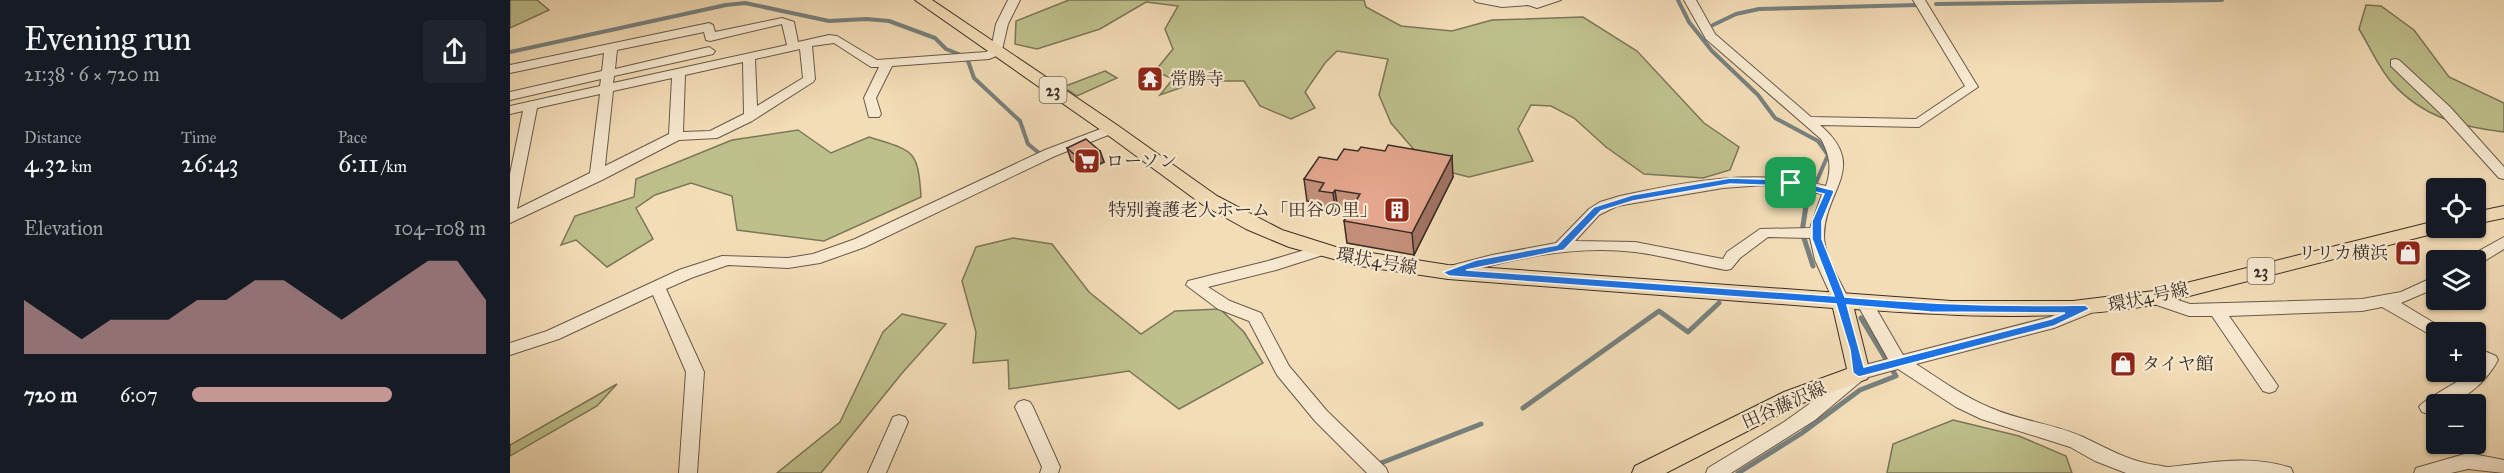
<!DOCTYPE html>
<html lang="en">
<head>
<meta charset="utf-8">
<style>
	:root { --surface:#171b24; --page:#20242c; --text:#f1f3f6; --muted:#9ea1a6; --accent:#c59692 }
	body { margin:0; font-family:"IM FELL Great Primer","Noto Serif JP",serif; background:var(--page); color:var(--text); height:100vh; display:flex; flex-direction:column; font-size:22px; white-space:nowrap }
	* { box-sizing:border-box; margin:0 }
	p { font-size:20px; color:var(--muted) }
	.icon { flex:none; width:33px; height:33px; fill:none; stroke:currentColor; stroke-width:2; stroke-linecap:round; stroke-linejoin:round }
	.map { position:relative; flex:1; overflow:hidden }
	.side { display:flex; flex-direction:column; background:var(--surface); width:510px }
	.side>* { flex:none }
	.tools { position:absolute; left:1916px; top:178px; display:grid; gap:12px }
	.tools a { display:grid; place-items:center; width:60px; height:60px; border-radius:6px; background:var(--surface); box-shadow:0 2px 4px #0004; font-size:30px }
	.pin { position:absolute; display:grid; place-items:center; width:51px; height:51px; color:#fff; margin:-26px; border-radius:12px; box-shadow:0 3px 9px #0006 }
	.round { display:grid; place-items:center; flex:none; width:63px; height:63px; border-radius:6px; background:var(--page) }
	.head { display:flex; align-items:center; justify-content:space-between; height:102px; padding:0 24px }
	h1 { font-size:33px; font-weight:600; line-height:45px }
	.metrics { display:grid; grid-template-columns:repeat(3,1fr); gap:9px; height:102px; padding:6px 24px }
	.metrics div { display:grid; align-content:center }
	.metrics b { font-size:26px; font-weight:600 }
	.metrics small { font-size:16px; font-weight:400 }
	.metrics p { font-size:16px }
	.chart { height:168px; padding:12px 24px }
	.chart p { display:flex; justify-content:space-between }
	.chart svg { width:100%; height:108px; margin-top:6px; fill:var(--accent); opacity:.7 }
	ul { padding:0 24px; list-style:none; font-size:20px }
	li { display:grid; grid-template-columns:96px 72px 1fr; align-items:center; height:45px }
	li i { height:15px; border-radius:8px; background:var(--accent) }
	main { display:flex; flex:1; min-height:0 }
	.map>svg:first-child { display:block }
	.green { fill:#bec08c; stroke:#7c765a; stroke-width:1.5 }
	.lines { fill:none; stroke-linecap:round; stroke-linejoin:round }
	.stream-far1 { stroke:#77817f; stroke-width:4 }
	.stream { stroke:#77817f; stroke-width:5 }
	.minor-casing { stroke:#68594b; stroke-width:2 }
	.major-casing { stroke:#3a2d27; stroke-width:2 }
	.minor { fill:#f7e9d0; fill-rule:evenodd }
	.major { fill:#f3ddb7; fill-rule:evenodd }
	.wall { fill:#c48f7a; stroke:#3a2d27; stroke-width:1.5 }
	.shaded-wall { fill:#a07463; stroke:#3a2d27; stroke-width:1.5 }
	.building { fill:#e4a68e; stroke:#3a2d27; stroke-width:1.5 }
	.route { fill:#1a73e8; stroke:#fff; stroke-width:1.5; fill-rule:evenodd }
	.labels { text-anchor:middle; stroke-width:4.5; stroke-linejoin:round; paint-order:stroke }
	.shield { fill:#f7e9d0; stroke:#73655a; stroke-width:1.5 }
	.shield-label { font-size:16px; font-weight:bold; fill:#3a2d27 }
	.poi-label { font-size:18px; fill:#3a2d27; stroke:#f7e9d0; text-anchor:start }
	.street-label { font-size:18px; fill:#3a2d27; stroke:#f7e9d0 }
</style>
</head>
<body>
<main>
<section class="side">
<div class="head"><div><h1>Evening run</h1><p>21:38 · 6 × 720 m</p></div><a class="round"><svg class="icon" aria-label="share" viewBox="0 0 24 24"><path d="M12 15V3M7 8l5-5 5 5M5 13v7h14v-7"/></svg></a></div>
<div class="metrics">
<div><p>Distance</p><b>4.32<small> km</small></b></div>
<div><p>Time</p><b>26:43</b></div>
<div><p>Pace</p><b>6:11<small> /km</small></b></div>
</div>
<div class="chart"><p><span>Elevation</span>104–108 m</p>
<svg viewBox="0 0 160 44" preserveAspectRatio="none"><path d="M0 44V22L10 30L20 38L30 30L40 30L50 30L60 22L70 22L80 14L90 14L100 22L110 30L120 22L130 14L140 6L150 6L160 22V44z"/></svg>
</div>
<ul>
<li><b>720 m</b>6:07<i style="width:68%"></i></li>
</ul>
</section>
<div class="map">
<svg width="1994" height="473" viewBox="0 0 1994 473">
	<rect width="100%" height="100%" fill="#f3ddb7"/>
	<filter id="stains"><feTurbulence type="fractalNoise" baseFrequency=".00333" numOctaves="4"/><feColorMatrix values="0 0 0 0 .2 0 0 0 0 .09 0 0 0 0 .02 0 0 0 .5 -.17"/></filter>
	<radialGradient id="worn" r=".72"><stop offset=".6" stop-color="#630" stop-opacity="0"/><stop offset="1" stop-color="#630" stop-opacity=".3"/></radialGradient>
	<g class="green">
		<polygon points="0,0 27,0 39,10 0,28"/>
		<polygon points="559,0 854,0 856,7 891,26 942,31 982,20 1073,17 1127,51 1194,123 1229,147 1220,170 1193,178 1134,174 1096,147 1064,118 1041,106 1021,105 1008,129 1023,161 959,177 919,167 881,123 869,95 878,59 827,51 815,63 795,92 805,108 781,119 750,106 734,81 690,81 650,95 663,79 645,71 663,49 655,29 668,6 636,2 590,29 527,49 505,44 506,21"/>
		<path d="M1856,5L1871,6L1904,30L1939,77L1994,103V132C1951,127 1913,117 1883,84C1869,69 1860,47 1849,29Z"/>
		<polygon points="595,71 607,78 567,96 553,87"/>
		<path d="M288,130L321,153L359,137C403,151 408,148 411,197L314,241L227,230L222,196L181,183L145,195L126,208L143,239L97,267L66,240L51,245L65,216L124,197L126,179L222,140Z"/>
		<polygon points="503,238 542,244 579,292 631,334 665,311 710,309 734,332 753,363 669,409 619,371 499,389 498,360 463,363 466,332 452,281 466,247"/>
		<polygon points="392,314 436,324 393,372 311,473 267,473 330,422 373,332"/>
		<polygon points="107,384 87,406 0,456 0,445"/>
		<polygon points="1443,420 1509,436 1556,456 1562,473 1377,473 1383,444"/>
	</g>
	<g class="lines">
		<g class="stream-far1">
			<polyline points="1168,0 1179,22 1202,51 1248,95 1265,118 1308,141 1318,155 1295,208"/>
			<polyline points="1426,4 1712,0"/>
			<polyline points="1203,25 1226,14 1249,9 1408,5"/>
			<polyline points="0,52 216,5 235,3 319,21 356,19 379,21 425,38 436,49 451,55 458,61 464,78 510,121 518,144 529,153"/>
		</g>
		<g class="stream">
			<polyline points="1296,206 1292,232 1303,266"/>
			<polyline points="1013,408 1149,311 1178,332 1209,303"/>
			<polyline points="871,463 971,424"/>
			<polyline points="1228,473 1292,433 1350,390 1386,376 1351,318"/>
		</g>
		<defs>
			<g id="minor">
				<path d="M498,0H510L498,24L491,54L479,59L382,66L366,98L371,114L369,117H359L354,98L369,67H361L324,43L302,46L305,79L303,82L242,121L207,138L169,140L92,180L0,223V174L13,111L0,114V106L90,86L91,79L0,100V92L92,71L94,53L0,73V65L199,23L203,25L205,32L272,18L284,22L288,42L319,35L327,36L367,60L476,52L481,49L486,24ZM272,24L277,45L103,83L104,76L203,54L205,51L199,47L105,69L107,50L194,32L196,40L200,41ZM290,49L293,78L247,106L245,59ZM233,62L234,114L200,131L173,132L175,75ZM162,78L159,134L95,166L103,91ZM90,94L80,173L7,209L27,108Z"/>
				<polygon points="964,0 1051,0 1027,8 1018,5 992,7 966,2"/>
				<path d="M1174,0H1186L1205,34L1301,117L1406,119L1455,86L1403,0H1415L1468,87L1409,127L1310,125C1359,167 1315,189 1314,235C1314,258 1330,280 1339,300L1337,304H1325L1323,300L1305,260L1300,238L1258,237L1230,258L1221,269L1216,270C1186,265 1156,256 1125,252C1062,244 998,260 938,277L932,276L930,272L932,268L982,255L1046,243L1079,209L1090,202L1110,196C1177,181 1248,168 1316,186C1322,168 1320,156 1311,139L1196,39ZM1254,185L1276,187L1312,194L1300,228L1250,229L1217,252L1213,259L1125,242L1065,241L1089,215L1107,206L1213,188Z"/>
				<polygon points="1885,59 1889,60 1940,107 1994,167 1994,179 1989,178 1930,113 1881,66 1881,60"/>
				<polygon points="601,125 606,126 608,129 606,132 545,156 355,247 310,263 278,268 218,265 181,278 156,289 194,372 187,473 169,473 176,372 143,295 49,339 0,355 0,343 37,331 169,270 212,256 278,258 303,254 345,239 535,150"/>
				<polygon points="1994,237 1994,249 1968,265 1965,266 1965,261 1955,261 1958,257"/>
				<polygon points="808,246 813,247 816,251 813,255 766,270 698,287 720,301 751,313 779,366 817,411 876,468 878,473 857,473 805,421 767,375 739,321 708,309 676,285 678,281 758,261"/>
				<polygon points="1926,276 1926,288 1891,303 1934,329 1936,333 1926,333 1926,338 1872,307 1852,311 1719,316 1768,386 1765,391 1759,393 1753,391 1702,316 1679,316 1638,302 1636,298 1638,294 1644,292 1680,304 1852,299 1891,292"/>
				<path d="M1354,296L1360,298L1393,355L1540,317L1575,303L1581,305L1583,309L1581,313L1544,328L1406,364C1431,380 1454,397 1481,408C1511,421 1544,424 1573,437C1597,448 1618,461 1645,465C1649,465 1654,467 1658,467C1698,463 1741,454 1781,468L1783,473H1616L1585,461L1560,447L1471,419L1446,407L1388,369L1355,378L1305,420L1221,473H1196L1198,468L1274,422L1309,397L1343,368L1378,359L1346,302L1348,298Z"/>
				<path d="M1965,347L1986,356L1988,360C1976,382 1952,405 1926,405L1924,412L1918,414L1912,412L1909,407C1914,399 1950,382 1961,372H1965V368L1969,362L1965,360Z"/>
				<polygon points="514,400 520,402 523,407 550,467 548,473 530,473 532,467 505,407 508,402"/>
				<polygon points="389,415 395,417 398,422 376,473 358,473 383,417"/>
				<polygon points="1958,453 1994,460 1994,473 1958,469 1941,473 1904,473 1906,468"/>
			</g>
			<g id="major">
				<path d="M405,0H422L607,125L707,196L772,230L829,248L938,265L1441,301H1563L1644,291L1926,221V228H1935L1933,231L1926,233L1644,305C1544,322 1445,316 1344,309L1360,373L1357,379L1290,404L1156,473H1122L1125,466L1274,392L1337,369L1323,308L938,279L850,266L779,247L736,229L693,205L595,133Z"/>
				<polygon points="1994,206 1994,218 1965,224 1965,212"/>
			</g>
		</defs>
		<use href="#minor" class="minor-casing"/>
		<use href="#major" class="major-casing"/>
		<use href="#minor" class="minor"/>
		<use href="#major" class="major"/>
	</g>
	<g class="wall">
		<polygon points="557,148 590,151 594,162 575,171 561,160"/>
		<polygon points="943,177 904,255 837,243 834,221 838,213 828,211 826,215 812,212 811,203 797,201 794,179"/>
	</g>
	<g class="shaded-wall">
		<polygon points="590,151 594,162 575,171 571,160"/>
		<polygon points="942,156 943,177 904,255 902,233"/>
		<polygon points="825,190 828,211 826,215 823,193"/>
	</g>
	<g class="building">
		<polygon points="576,139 590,151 571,160 557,148"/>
		<polygon points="878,145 942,156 902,233 834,221 850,194 825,190 823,193 809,191 814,183 794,179 809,157 827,160 834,149 848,151 851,147 875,151"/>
	</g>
	<path class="route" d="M1220,178L1281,180L1323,190L1324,192L1312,221V239L1335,297C1415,304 1494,307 1575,305L1580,309L1544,326L1349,377L1343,373L1340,350L1326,304L939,276L933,272L966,260L1047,245L1084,207L1122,195ZM1220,184L1281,186L1314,194L1302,221V239L1324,296L956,270L1054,250L1091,211L1123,201ZM1337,305L1420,312L1555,313L1541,319L1354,367Z"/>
	<defs>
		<symbol id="temple-square" viewBox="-11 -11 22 22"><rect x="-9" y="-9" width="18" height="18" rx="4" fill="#8f2418" stroke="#f7e9d0"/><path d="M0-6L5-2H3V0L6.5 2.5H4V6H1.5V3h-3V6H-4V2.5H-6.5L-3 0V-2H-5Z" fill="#fff"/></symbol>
		<symbol id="supermarket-square" viewBox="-11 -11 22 22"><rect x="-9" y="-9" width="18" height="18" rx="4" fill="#8f2418" stroke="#f7e9d0"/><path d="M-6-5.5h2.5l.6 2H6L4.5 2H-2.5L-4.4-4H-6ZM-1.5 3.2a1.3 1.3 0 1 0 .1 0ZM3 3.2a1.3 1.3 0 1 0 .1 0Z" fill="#fff"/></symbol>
		<symbol id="building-square" viewBox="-11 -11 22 22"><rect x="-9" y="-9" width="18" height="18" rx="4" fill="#8f2418" stroke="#f7e9d0"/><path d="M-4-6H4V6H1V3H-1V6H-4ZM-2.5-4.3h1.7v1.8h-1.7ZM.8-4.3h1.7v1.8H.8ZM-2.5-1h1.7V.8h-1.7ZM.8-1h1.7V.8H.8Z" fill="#fff"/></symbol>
		<symbol id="shop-square" viewBox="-11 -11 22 22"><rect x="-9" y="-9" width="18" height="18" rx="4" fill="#8f2418" stroke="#f7e9d0"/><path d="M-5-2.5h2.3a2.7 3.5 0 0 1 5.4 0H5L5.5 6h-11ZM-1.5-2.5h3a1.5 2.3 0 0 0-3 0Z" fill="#fff"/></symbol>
	</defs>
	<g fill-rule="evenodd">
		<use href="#temple-square" x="625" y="64" width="30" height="30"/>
		<use href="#supermarket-square" x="562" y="146" width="30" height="30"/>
		<use href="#building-square" x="872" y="195" width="30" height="30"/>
		<use href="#shop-square" x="1883" y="238" width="30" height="30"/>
		<use href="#shop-square" x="1598" y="349" width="30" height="30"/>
	</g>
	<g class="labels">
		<g class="shield">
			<rect x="529.5" y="77" width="27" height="26" rx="4.5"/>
			<rect x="1737.5" y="258" width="27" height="26" rx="4.5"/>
		</g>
		<g class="shield-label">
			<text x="543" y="96">23</text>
			<text x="1751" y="277">23</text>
		</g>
		<g class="poi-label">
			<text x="660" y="85">常勝寺</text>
			<text x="596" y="167">ローソン</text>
			<text x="868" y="216" text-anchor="end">特別養護老人ホーム「田谷の里」</text>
			<text x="1878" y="259" text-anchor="end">リリカ横浜</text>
			<text x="1632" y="370">タイヤ館</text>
		</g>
		<g class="street-label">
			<text transform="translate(867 261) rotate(10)" y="6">環状4号線</text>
			<text transform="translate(1638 297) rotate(-12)" y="6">環状4号線</text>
			<text transform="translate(1274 405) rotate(-24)" y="6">田谷藤沢線</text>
		</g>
	</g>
	<rect width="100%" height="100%" filter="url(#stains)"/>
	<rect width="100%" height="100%" fill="url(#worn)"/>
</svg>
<div class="tools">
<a><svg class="icon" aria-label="locate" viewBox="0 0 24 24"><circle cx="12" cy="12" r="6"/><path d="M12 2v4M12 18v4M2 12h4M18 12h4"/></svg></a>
<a><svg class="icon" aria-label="layers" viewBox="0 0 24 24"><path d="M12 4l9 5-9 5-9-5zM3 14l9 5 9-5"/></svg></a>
<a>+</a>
<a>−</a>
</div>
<div class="pin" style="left:1281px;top:183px;background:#1e9e55"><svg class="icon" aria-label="arrive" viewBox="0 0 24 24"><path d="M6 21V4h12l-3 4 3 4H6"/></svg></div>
</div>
</main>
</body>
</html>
